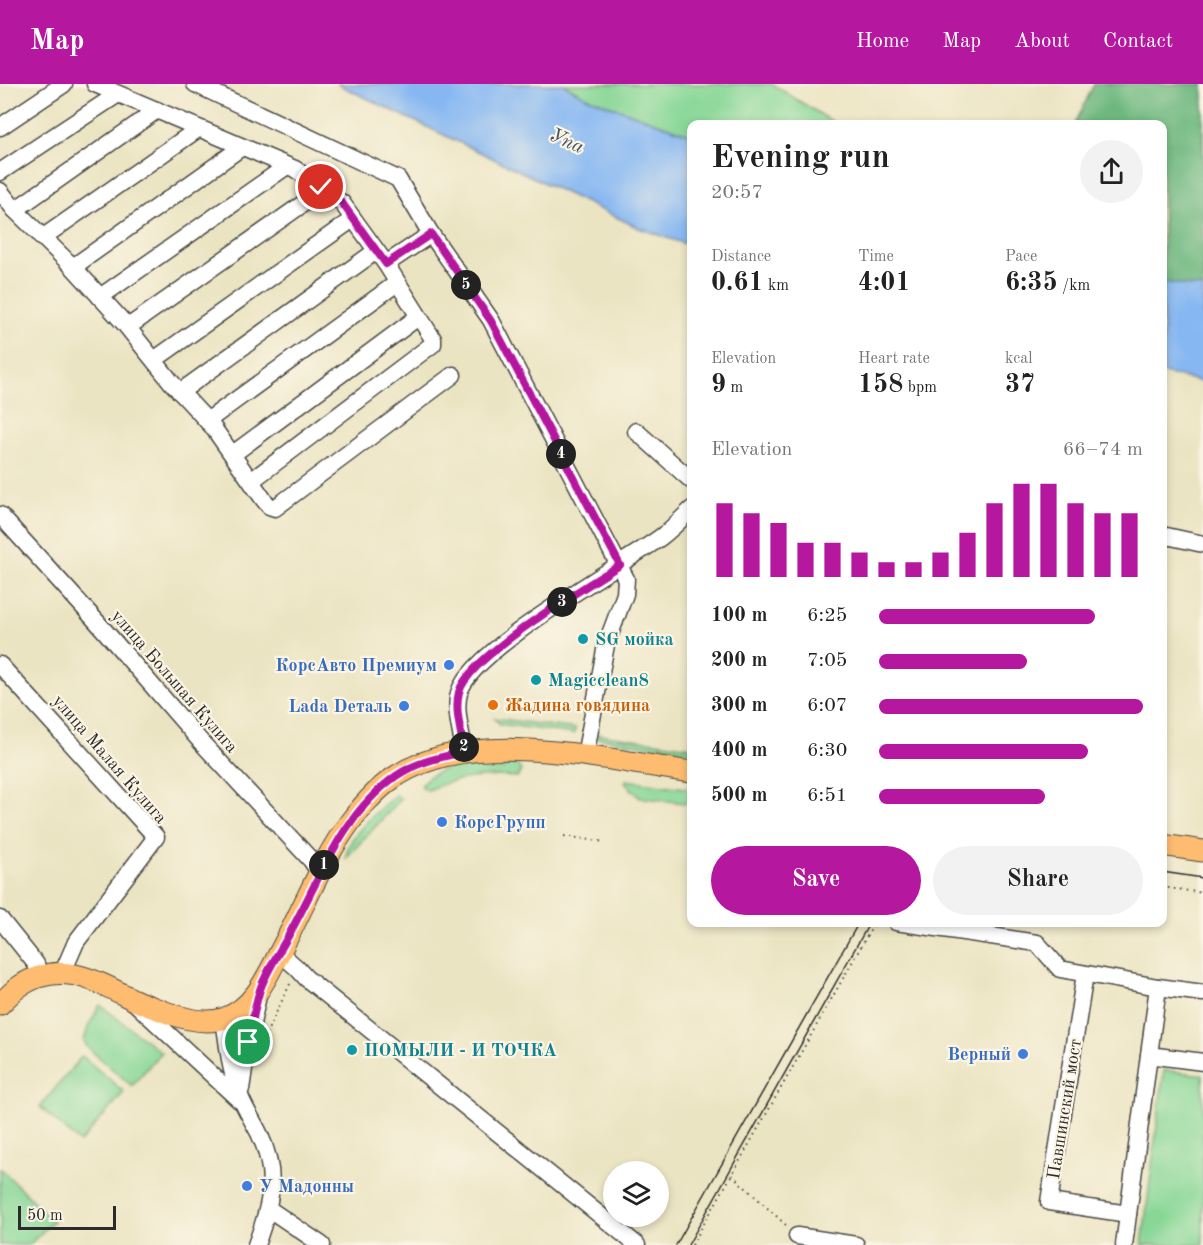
<!DOCTYPE html>
<html lang="en">
<head>
<meta charset="utf-8">
<style>
	:root { --surface:#fff; --page:#f2f2f2; --text:#222; --muted:#767676; --accent:#b5179e }
	body { margin:0; font-family:"Old Standard TT",serif; background:var(--page); color:var(--text); height:100vh; display:flex; flex-direction:column; font-size:22px; white-space:nowrap }
	* { box-sizing:border-box; margin:0 }
	p { font-size:20px; color:var(--muted) }
	.icon { flex:none; width:33px; height:33px; fill:none; stroke:currentColor; stroke-width:2; stroke-linecap:round; stroke-linejoin:round }
	.map { position:relative; flex:1; overflow:hidden }
	.side { position:absolute; left:687px; top:36px; width:480px; height:807px; display:flex; flex-direction:column; background:var(--surface); border-radius:12px; box-shadow:0 3px 9px #0003 }
	.side>* { flex:none }
	.fabs { position:absolute; left:603px; top:1077px; display:grid; gap:12px }
	.fabs a { display:grid; place-items:center; width:66px; height:66px; border-radius:50%; background:var(--surface); box-shadow:0 3px 9px #0003; font-size:30px }
	.scale { position:absolute; left:18px; bottom:15px; width:98px; box-sizing:border-box; padding-left:6px; border:3px solid #2b2b2b; border-top:0; font-size:16px; line-height:21px; white-space:nowrap; color:#2b2b2b; -webkit-text-stroke:4px #fcf5e5; paint-order:stroke }
	.pin { position:absolute; display:grid; place-items:center; width:51px; height:51px; color:#fff; margin:-26px; border:3px solid #fff; border-radius:50%; box-shadow:0 2px 6px #0007 }
	.km { position:absolute; width:30px; height:30px; margin:-15px; border-radius:50%; background:#222; color:#fff; font-size:16px; line-height:30px; text-align:center }
	.round { display:grid; place-items:center; flex:none; width:63px; height:63px; border-radius:32px; background:var(--page) }
	.summary { display:flex; align-items:center; justify-content:space-between; height:102px; padding:0 24px }
	h1 { font-size:33px; font-weight:600; line-height:45px }
	.stats { display:grid; grid-template-columns:repeat(3,1fr); gap:9px; height:102px; padding:6px 24px }
	.stats div { display:grid; align-content:center }
	.stats b { font-size:26px; font-weight:600 }
	.stats small { font-size:16px; font-weight:400 }
	.stats p { font-size:16px }
	.chart { height:168px; padding:12px 24px }
	.chart p { display:flex; justify-content:space-between }
	.chart svg { width:100%; height:108px; margin-top:6px; stroke:var(--accent); stroke-width:6 }
	.button { display:flex; gap:12px; margin-top:auto; padding:12px 24px }
	.button a { flex:1; height:69px; border-radius:36px; background:var(--accent); color:#fff; font-size:24px; font-weight:600; line-height:69px; text-align:center }
	.button a+a { background:var(--page); color:var(--text) }
	ul { padding:0 24px; list-style:none; font-size:20px }
	li { display:grid; grid-template-columns:96px 72px 1fr; align-items:center; height:45px }
	li i { height:15px; border-radius:8px; background:var(--accent) }
	header { display:flex; align-items:center; gap:36px; box-sizing:border-box; height:84px; padding:0 30px; background:var(--accent); color:#fff }
	header strong { font-size:28px }
	nav { display:flex; gap:33px; margin-inline-start:auto; font-size:21px }
	.map>svg:first-child { display:block }
	.green { fill:#88d797; stroke:#5a8161; stroke-width:1.5 }
	.forest { fill:#6eb880; stroke:#4c7256; stroke-width:1.5 }
	.water { fill:#86b7f2; stroke:#58718e; stroke-width:1.5 }
	.lines { fill:none; stroke-linecap:round; stroke-linejoin:round }
	.minor-casing { stroke:#484742; stroke-width:19 }
	.major-casing { stroke:#484742; stroke-width:23 }
	.path { stroke:#484742; stroke-width:2; stroke-dasharray:1.5 4.5; stroke-linecap:butt }
	.minor { stroke:#fff; stroke-width:16 }
	.major { stroke:#fdbc70; stroke-width:21 }
	.tram { stroke:#2b2b2b; stroke-width:1.5 }
	.route-casing { stroke:#fff; stroke-width:12 }
	.route { stroke:#b5179e; stroke-width:8 }
	.culture-dot { fill:#0f9aa8; stroke:#fcf5e5; stroke-width:2 }
	.shop-dot { fill:#3f7fe0; stroke:#fcf5e5; stroke-width:2 }
	.food-dot { fill:#e8710a; stroke:#fcf5e5; stroke-width:2 }
	.labels { text-anchor:middle; stroke-width:4.5; stroke-linejoin:round; paint-order:stroke }
	.culture-label { font-size:18px; font-weight:bold; fill:#0d838f; stroke:#fcf5e5; text-anchor:start }
	.shop-label { font-size:18px; font-weight:bold; fill:#366cbe; stroke:#fcf5e5; text-anchor:end }
	.street-label { font-size:18px; fill:#2b2b2b; stroke:#fcf5e5 }
	.food-label { font-size:18px; font-weight:bold; fill:#c56008; stroke:#fcf5e5; text-anchor:start }
	.water-label { font-size:20px; font-style:italic; fill:#465567; stroke:#fcf5e5 }
</style>
</head>
<body>
<header>
<strong>Map</strong>
<nav><a>Home</a><a>Map</a><a>About</a><a>Contact</a></nav>
</header>
<div class="map">
<svg width="1203" height="1161" viewBox="0 0 1203 1161">
	<rect width="100%" height="100%" fill="#fcf5e5"/>
	<filter id="ink" filterUnits="userSpaceOnUse"><feTurbulence type="fractalNoise" baseFrequency=".0167" numOctaves="2"/><feDisplacementMap in="SourceGraphic" scale="12" xChannelSelector="R" yChannelSelector="G"/><feConvolveMatrix kernelMatrix="1 2 1 2 8 2 1 2 1" color-interpolation-filters="sRGB"/></filter>
	<filter id="wash" filterUnits="userSpaceOnUse"><feTurbulence type="fractalNoise" baseFrequency=".008" numOctaves="4" result="noise"/><feDisplacementMap in="SourceGraphic" scale="24" xChannelSelector="R" yChannelSelector="G"/><feGaussianBlur stdDeviation="1.35" result="paint"/><feColorMatrix in="noise" values="0 0 0 0 0 0 0 0 0 0 0 0 0 0 0 0 0 1.4 0 .05"/><feComposite in="paint" operator="in"/></filter>
	<g filter="url(#wash)">
		<rect width="100%" height="100%" fill="#ebe4c2"/>
		<g class="green">
			<polygon points="563,0 772,0 836,40 692,40 691,51 586,13"/>
			<polygon points="494,634 575,645 575,648 574,650 500,640"/>
			<polygon points="598,650 690,663 690,668 597,654"/>
			<path d="M505,678C513,679 516,679 521,686L518,693C485,691 458,693 428,706L422,704V699C435,684 466,680 485,679V686L504,685Z"/>
			<polygon points="626,696 691,705 691,720 639,713 625,698"/>
			<path d="M396,711L401,715L346,774C345,754 381,723 396,711Z"/>
			<polygon points="100,921 161,968 132,1002 87,963 84,957 88,943"/>
			<polygon points="82,972 124,1008 80,1059 40,1023"/>
			<polygon points="1164,986 1203,991 1203,1161 1142,1161"/>
			<polygon points="0,1084 53,1137 29,1161 0,1161"/>
		</g>
		<polygon class="forest" points="1094,0 1203,0 1203,204 1163,198 1162,40 1075,40"/>
		<g class="water">
			<polygon points="337,0 563,0 586,13 691,51 691,162 639,144"/>
			<polygon points="1163,198 1203,204 1203,298 1163,289"/>
		</g>
	</g>
	<g filter="url(#ink)">
		<g class="lines">
			<defs>
				<g id="minor">
					<polyline points="95,0 295,85 342,119 386,180 433,255 433,260 251,397"/>
					<polyline points="195,0 398,95 431,150"/>
					<polyline points="0,43 64,0"/>
					<polyline points="0,88 118,10"/>
					<polyline points="0,107 15,126 73,183 124,239 172,299 212,342 264,416 269,422 275,424 453,291"/>
					<polyline points="15,126 157,26"/>
					<polyline points="42,154 198,45"/>
					<polyline points="386,180 431,150 491,236 626,495 625,510 606,561 585,672"/>
					<polyline points="73,183 242,63"/>
					<polyline points="100,213 287,82"/>
					<polyline points="128,243 324,105"/>
					<polyline points="154,276 353,135"/>
					<polyline points="180,308 376,167"/>
					<polyline points="207,337 397,199"/>
					<polyline points="636,347 692,397"/>
					<polyline points="233,370 418,233"/>
					<polyline points="0,431 97,538 202,659 311,776 320,789"/>
					<polyline points="1162,451 1203,460"/>
					<polyline points="0,581 156,753 76,858 63,888"/>
					<path d="M464,668C462,649 454,627 459,609C471,565 620,483 661,453C672,445 682,434 692,425"/>
					<polyline points="0,835 36,880 40,892"/>
					<polyline points="896,838 1037,859 1060,885 1158,903 1203,909"/>
					<polyline points="280,869 297,884 306,894 637,1161"/>
					<polyline points="1085,890 1049,1118 1128,1130"/>
					<polyline points="1158,903 1149,971 1203,978"/>
					<polyline points="135,919 239,1016"/>
					<path d="M224,935C228,961 230,988 240,1012C245,1025 253,1037 259,1049C279,1091 271,1120 256,1161"/>
					<polyline points="241,1005 248,958 259,907"/>
					<polyline points="269,1125 322,1161"/>
					<polyline points="797,1152 856,1161"/>
					<polyline points="1124,1161 1149,971"/>
				</g>
				<g id="major">
					<polyline points="1162,761 1203,767"/>
					<path d="M0,920C6,914 13,907 20,902C59,876 93,895 130,914C142,920 155,924 168,929C185,935 207,941 225,934C256,923 269,888 283,862C305,821 322,776 350,738C363,721 379,702 398,691C476,642 605,676 692,688"/>
				</g>
			</defs>
			<use href="#minor" class="minor-casing"/>
			<use href="#major" class="major-casing"/>
			<g class="path">
				<polyline points="564,752 605,758"/>
				<polyline points="1162,803 1203,809"/>
				<polyline points="266,950 291,898"/>
				<polyline points="732,1091 787,1142"/>
				<polyline points="692,1161 875,838"/>
			</g>
			<use href="#minor" class="minor"/>
			<use href="#major" class="major"/>
			<g class="tram">
				<polyline points="1162,788 1203,794"/>
				<polyline points="676,1161 859,838"/>
				<polyline points="688,1161 870,838"/>
			</g>
		</g>
	</g>
	<g class="lines" filter="url(#ink)">
		<defs>
			<path id="route" d="M248,958C252,942 254,925 259,909C264,890 283,863 292,845C322,790 343,730 396,692C416,678 441,673 464,668C462,649 454,627 459,608C470,571 584,504 620,481L491,237L431,150L386,180L342,119L321,103"/>
		</defs>
		<use href="#route" class="route-casing"/>
		<use href="#route" class="route"/>
	</g>
	<g class="culture-dot">
		<circle cx="583" cy="555" r="6"/>
		<circle cx="536" cy="596" r="6"/>
		<circle cx="352" cy="966" r="6"/>
	</g>
	<g class="shop-dot">
		<circle cx="449" cy="581" r="6"/>
		<circle cx="404" cy="622" r="6"/>
		<circle cx="442" cy="738" r="6"/>
		<circle cx="1023" cy="970" r="6"/>
		<circle cx="247" cy="1102" r="6"/>
	</g>
	<circle class="food-dot" cx="493" cy="621" r="6"/>
	<g class="labels">
		<g class="culture-label">
			<text x="595" y="561">SG мойка</text>
			<text x="548" y="602">Magicclean8</text>
			<text x="364" y="972">ПОМЫЛИ - И ТОЧКА</text>
		</g>
		<g class="shop-label">
			<text x="437" y="587">КорсАвто Премиум</text>
			<text x="392" y="628">Lada Dеталь</text>
			<text x="454" y="744" text-anchor="start">КорсГрупп</text>
			<text x="1011" y="976">Верный</text>
			<text x="259" y="1108" text-anchor="start">У Мадонны</text>
		</g>
		<g class="street-label">
			<text transform="translate(175 597) rotate(49)" y="6">улица Большая Кулига</text>
			<text transform="translate(110 675) rotate(49)" y="6">улица Малая Кулига</text>
			<text transform="translate(1064 1025) rotate(-81)" y="6">Павшинский мост</text>
		</g>
		<g class="food-label">
			<text x="505" y="627">Жадина говядина</text>
		</g>
		<g class="water-label">
			<text transform="translate(567 56) rotate(24)" y="7">Упа</text>
		</g>
	</g>
</svg>
<div class="fabs">
<a><svg class="icon" aria-label="layers" viewBox="0 0 24 24"><path d="M12 4l9 5-9 5-9-5zM3 14l9 5 9-5"/></svg></a>
</div>
<div class="scale">50 m</div>
<div class="pin" style="left:248px;top:958px;background:#1e9e55"><svg class="icon" aria-label="arrive" viewBox="0 0 24 24"><path d="M6 21V4h12l-3 4 3 4H6"/></svg></div>
<div class="pin" style="left:321px;top:103px;background:#d93025"><svg class="icon" aria-label="check" viewBox="0 0 24 24"><path d="M5 12l5 5 9-10"/></svg></div>
<b class="km" style="left:324px;top:781px">1</b>
<b class="km" style="left:464px;top:663px">2</b>
<b class="km" style="left:562px;top:518px">3</b>
<b class="km" style="left:561px;top:370px">4</b>
<b class="km" style="left:466px;top:201px">5</b>
<section class="side">
<div class="summary"><div><h1>Evening run</h1><p>20:57</p></div><a class="round"><svg class="icon" aria-label="share" viewBox="0 0 24 24"><path d="M12 15V3M7 8l5-5 5 5M5 13v7h14v-7"/></svg></a></div>
<div class="stats">
<div><p>Distance</p><b>0.61<small> km</small></b></div>
<div><p>Time</p><b>4:01</b></div>
<div><p>Pace</p><b>6:35<small> /km</small></b></div>
</div>
<div class="stats">
<div><p>Elevation</p><b>9<small> m</small></b></div>
<div><p>Heart rate</p><b>158<small> bpm</small></b></div>
<div><p>kcal</p><b>37</b></div>
</div>
<div class="chart"><p><span>Elevation</span>66–74 m</p>
<svg viewBox="0 0 160 44" preserveAspectRatio="none"><path d="M5 44V14M15 44V18M25 44V22M35 44V30M45 44V30M55 44V34M65 44V38M75 44V38M85 44V34M95 44V26M105 44V14M115 44V6M125 44V6M135 44V14M145 44V18M155 44V18"/></svg>
</div>
<ul>
<li><b>100 m</b>6:25<i style="width:82%"></i></li>
<li><b>200 m</b>7:05<i style="width:56%"></i></li>
<li><b>300 m</b>6:07<i style="width:100%"></i></li>
<li><b>400 m</b>6:30<i style="width:79%"></i></li>
<li><b>500 m</b>6:51<i style="width:63%"></i></li>
</ul>
<div class="button"><a>Save</a><a>Share</a></div>
</section>
</div>
</body>
</html>
